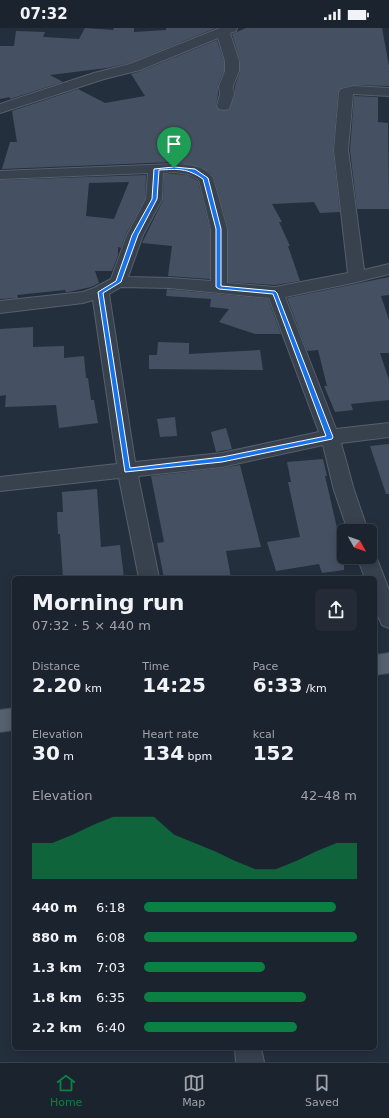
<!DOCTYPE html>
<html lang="en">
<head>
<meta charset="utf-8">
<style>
	:root { --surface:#1b232e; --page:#242b36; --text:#f1f3f6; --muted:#a0a4aa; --line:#39404a; --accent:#0b8043 }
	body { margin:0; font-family:"DejaVu Sans",sans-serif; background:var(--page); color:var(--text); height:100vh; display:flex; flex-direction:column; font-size:15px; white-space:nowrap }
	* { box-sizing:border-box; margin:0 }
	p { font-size:13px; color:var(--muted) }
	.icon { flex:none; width:22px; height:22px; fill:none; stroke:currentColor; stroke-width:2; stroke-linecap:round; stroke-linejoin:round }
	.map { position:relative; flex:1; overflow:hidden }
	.side { position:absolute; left:12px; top:548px; width:365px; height:474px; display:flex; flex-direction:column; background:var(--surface); border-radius:6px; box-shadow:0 2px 10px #0003,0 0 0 1px var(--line) }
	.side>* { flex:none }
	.needle { width:26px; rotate:130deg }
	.tools { position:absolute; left:337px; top:496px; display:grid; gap:8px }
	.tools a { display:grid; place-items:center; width:40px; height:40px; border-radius:6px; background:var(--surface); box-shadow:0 2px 10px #0003,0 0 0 1px var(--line); font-size:20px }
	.pin { position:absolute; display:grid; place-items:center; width:34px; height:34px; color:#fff; margin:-41px -17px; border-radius:50% 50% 50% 0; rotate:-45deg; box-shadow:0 0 4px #0007 }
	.pin .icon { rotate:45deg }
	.round { display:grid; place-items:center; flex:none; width:42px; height:42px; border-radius:6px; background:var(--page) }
	.head { display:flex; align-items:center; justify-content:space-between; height:68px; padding:0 20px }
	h1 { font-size:22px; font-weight:800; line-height:30px }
	.figures { display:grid; grid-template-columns:repeat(3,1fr); gap:6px; height:68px; padding:4px 20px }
	.figures div { display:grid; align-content:center }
	.figures b { font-size:20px; font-weight:800 }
	.figures small { font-size:11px; font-weight:400 }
	.figures p { font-size:11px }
	.chart { height:112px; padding:8px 20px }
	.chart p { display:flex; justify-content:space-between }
	.chart svg { width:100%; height:72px; margin-top:4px; fill:var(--accent); opacity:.7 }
	ul { padding:0 20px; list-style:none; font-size:13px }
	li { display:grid; grid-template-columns:64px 48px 1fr; align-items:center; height:30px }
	li i { height:10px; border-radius:5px; background:var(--accent) }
	.status { display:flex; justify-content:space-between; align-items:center; height:28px; padding:0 20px; background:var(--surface); direction:ltr }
	.status svg { height:11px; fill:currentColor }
	.tabs { display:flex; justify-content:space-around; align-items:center; height:56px; border-top:1px solid var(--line); background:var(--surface); font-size:11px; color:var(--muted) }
	.tabs a { display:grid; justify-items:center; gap:2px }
	.tabs .on { color:var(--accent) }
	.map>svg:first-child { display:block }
	.building { fill:#455162; fill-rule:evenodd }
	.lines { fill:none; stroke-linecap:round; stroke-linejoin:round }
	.minor-casing { stroke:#565f6c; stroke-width:2 }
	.major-casing { stroke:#414a57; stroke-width:2 }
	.minor { fill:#38414e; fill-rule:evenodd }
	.major { fill:#56606e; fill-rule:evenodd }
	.route { fill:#1a73e8; stroke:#fff; fill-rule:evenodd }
</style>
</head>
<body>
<div class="status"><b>07:32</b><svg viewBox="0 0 49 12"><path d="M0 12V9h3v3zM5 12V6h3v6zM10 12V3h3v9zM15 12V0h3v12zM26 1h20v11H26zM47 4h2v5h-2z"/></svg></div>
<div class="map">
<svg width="389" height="1034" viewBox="0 0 389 1034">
	<rect width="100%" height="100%" fill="#242f3e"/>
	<g class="building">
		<polygon points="85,0 113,2 114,0 134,0 134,4 166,2 166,0 216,0 130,35 107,40 50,47 63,54 10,71 10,69 0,71 0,18 14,18 16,3 45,4 43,9 79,11"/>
		<polygon points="246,0 382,0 389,38 389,58 353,57 341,60 338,64 333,122 340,184 320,185 314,174 272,176 282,194 279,194 290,218 288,218 300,253 275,257 228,254 228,201 214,150 211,145 201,139 174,134 2,141 10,114 17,114 12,83 78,61 105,75 145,68 131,46 141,43 217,12 224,33 224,43 218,57 218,66 216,78 219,82 229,82 235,66 235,58 240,43 240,33 232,6"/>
		<polygon points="354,68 378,69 378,94 388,95 389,181 357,181 350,122"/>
		<polygon points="164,146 174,146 188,147 198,153 210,201 210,251 168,248 172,218 142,215 163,172"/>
		<path d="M146,147L145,171L126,206L121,220L118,219V227L112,243H95L99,255L91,259L68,264H66L65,262L17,267L18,270L0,271V152ZM129,154L114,191L86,188L89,155Z"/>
		<polygon points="389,249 389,267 381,268 389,292 389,325 380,325 389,352 389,372 351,376 353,382 335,384 324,358 327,358 318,322 307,323 287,270"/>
		<polygon points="167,261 268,271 281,306 255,306 219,294 229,281 210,279 211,271 166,268"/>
		<polygon points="33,299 33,319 64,318 64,330 84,328 86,350 88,350 91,372 94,372 98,395 59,400 56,377 5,379 6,367 0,368 0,301"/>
		<polygon points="158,314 189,315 189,326 260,322 263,342 149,341 149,327 157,327"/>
		<polygon points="175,389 177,408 160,409 157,391"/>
		<polygon points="226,400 232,421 216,424 211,404"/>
		<polygon points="389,416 389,466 386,466 370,418"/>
		<polygon points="323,431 327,448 325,448 337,500 344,499 344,542 322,545 319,536 276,543 267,514 300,509 288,454 291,454 287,434"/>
		<polygon points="240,437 261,519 226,523 231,550 164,550 157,515 164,514 151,448 222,440"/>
		<polygon points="97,461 101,519 120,517 124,550 63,550 60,506 58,506 57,484 63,484 62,464"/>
	</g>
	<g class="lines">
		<defs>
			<g id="minor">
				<polygon points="220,0 237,0 236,3 230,5 239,33 239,43 233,58 234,66 229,81 224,82 219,81 217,78 220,66 219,58 225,43 225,33 218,10 140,42 104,51 0,85 0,76 94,45 130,36"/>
				<path d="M353,58L389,60V68L353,66L348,122L364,242L389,236V246L357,254L285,269L336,401L389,395V409L341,415L354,462L368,503H348L334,462L323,417L222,439L138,448L159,550H139L119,450L0,463V449L117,436L93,272L83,275L0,285V273L83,264L94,260L111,251L127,207L146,171L148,145L0,151V143L174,136C188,137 205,137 213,150L227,201V255L275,259L348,245L334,122L339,64L341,61ZM174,144L189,146L199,152L211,201V253L170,250L128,249L143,207L162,171L163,145ZM121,259L170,260L269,270L319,404L222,425L135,434L109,266Z"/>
				<polygon points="370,522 374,523 389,562 389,600 382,597 375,581 375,550 365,550 357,529 370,529"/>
				<polygon points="235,1020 261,1020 264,1034 236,1034"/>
			</g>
			<g id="major">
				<polygon points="389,625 389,645 375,647 375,627"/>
				<polygon points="14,680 14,702 0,704 0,682"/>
			</g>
		</defs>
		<use href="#minor" class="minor-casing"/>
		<use href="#major" class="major-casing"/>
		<use href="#minor" class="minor"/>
		<use href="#major" class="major"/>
	</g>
	<path class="route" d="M174,139L195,141L208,150L221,201V258L275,263L277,265L333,409L332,411L222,434L125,444L98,264L116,253L132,207L152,171L154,141ZM159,142C178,141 187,140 203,151L216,201V259L219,261L273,266L326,408L222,429L130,440L103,265L121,254L138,207L157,171Z"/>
</svg>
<div class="tools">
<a><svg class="needle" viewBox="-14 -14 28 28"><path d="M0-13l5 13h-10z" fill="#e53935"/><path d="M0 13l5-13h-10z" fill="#a0a4aa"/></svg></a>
</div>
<div class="pin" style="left:174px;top:140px;background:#1e9e55"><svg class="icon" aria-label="arrive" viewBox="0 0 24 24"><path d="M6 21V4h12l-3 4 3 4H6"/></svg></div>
<section class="side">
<div class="head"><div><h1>Morning run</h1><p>07:32 · 5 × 440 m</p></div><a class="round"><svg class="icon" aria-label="share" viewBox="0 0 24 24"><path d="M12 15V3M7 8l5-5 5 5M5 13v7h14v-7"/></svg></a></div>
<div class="figures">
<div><p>Distance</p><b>2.20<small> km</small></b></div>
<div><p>Time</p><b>14:25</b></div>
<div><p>Pace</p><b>6:33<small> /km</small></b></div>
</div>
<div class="figures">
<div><p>Elevation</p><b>30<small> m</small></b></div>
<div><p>Heart rate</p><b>134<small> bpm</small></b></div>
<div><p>kcal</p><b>152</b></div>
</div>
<div class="chart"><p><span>Elevation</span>42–48 m</p>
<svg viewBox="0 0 160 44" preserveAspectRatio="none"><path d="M0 44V22L10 22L20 17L30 11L40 6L50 6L60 6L70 17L80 22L90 27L100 33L110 38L120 38L130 33L140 27L150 22L160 22V44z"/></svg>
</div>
<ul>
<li><b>440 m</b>6:18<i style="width:90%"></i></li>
<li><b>880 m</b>6:08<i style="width:100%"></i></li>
<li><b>1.3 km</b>7:03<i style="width:57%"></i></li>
<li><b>1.8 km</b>6:35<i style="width:76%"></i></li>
<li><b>2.2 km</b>6:40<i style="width:72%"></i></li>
</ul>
</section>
</div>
<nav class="tabs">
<a class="on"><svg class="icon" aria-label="home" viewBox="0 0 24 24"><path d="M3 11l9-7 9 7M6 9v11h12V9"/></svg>Home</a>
<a><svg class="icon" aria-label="map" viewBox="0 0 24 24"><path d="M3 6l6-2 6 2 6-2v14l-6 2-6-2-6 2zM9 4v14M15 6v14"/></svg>Map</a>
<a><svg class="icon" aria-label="saved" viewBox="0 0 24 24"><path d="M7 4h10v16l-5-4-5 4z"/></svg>Saved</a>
</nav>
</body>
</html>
